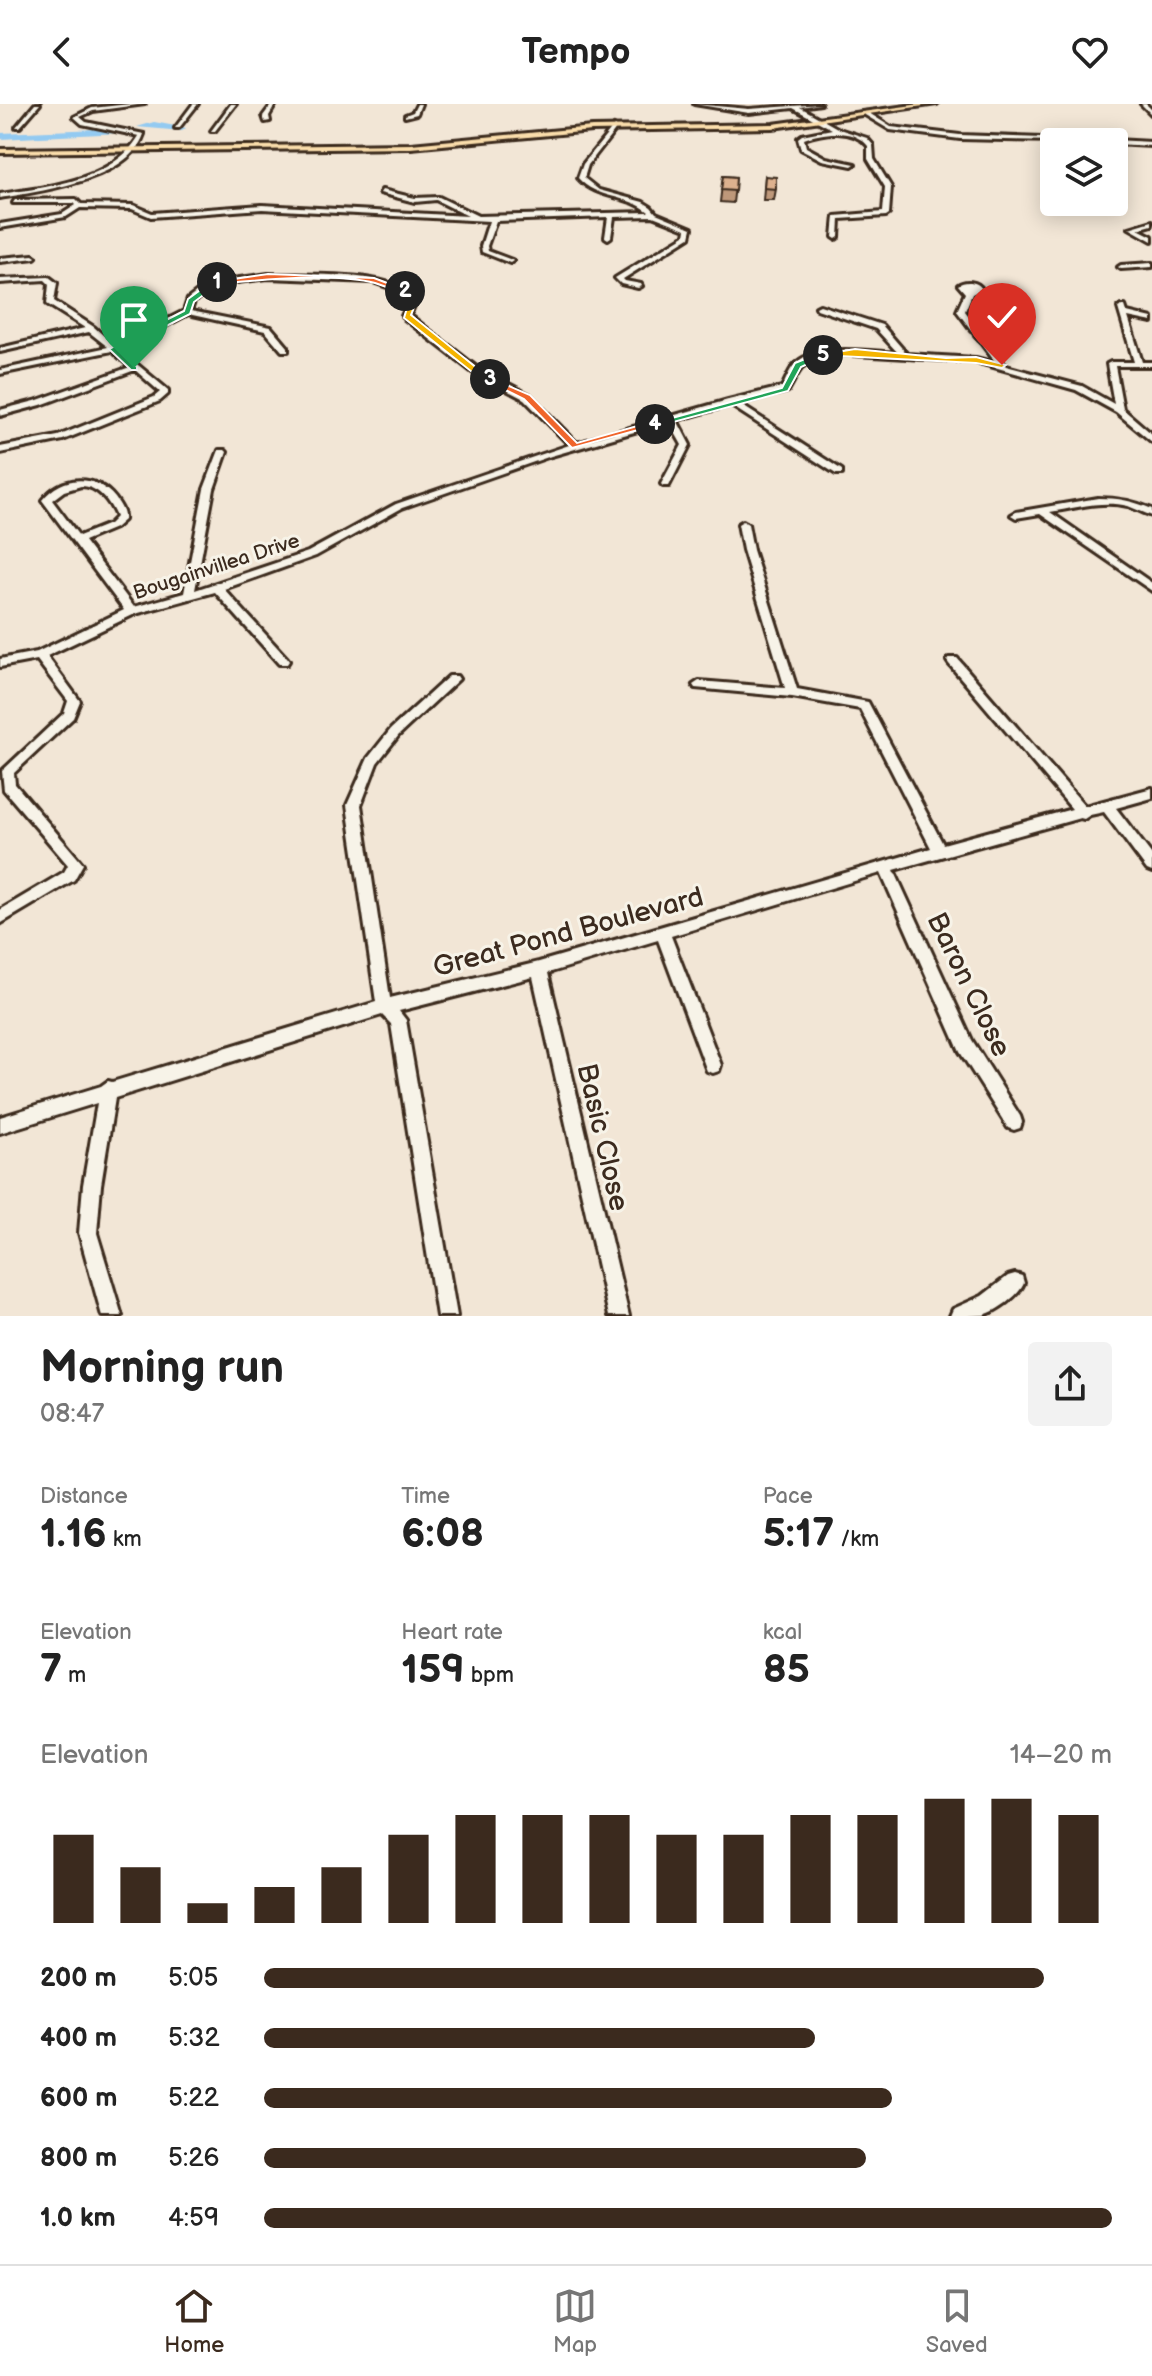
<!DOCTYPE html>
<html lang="en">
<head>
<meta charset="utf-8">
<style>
	:root { --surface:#fff; --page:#f2f2f2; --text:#222; --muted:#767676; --line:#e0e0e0; --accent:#3b2a1e }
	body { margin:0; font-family:"Balsamiq Sans",sans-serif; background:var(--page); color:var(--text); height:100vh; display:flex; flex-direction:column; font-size:30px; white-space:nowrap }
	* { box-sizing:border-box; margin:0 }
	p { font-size:26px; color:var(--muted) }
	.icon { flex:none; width:44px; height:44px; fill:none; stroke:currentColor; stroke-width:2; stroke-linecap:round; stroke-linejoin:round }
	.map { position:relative; height:1212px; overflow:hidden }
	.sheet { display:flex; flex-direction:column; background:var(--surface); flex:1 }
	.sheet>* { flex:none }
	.tools { position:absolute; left:1040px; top:24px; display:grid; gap:16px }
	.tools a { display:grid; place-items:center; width:88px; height:88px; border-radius:8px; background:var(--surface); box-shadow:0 4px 20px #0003; font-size:40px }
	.pin { position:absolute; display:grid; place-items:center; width:68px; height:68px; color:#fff; margin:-82px -34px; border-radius:50% 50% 50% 0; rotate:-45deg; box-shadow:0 0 8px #0007 }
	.pin .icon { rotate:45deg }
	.km { position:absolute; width:40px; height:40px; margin:-20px; border-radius:50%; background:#222; color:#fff; font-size:22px; line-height:40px; text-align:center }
	.round { display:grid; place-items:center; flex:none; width:84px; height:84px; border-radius:8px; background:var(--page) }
	.headline { display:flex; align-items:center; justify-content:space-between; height:136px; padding:0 40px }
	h1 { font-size:44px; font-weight:800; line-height:60px }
	.figures { display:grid; grid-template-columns:repeat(3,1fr); gap:12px; height:136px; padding:8px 40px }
	.figures div { display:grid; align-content:center }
	.figures b { font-size:40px; font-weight:800 }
	.figures small { font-size:22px; font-weight:400 }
	.figures p { font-size:22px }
	.chart { height:224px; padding:16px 40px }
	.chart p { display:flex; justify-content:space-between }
	.chart svg { width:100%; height:144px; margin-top:8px; stroke:var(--accent); stroke-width:6 }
	ul { padding:0 40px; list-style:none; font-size:26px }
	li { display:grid; grid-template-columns:128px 96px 1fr; align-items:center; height:60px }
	li i { height:20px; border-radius:10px; background:var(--accent) }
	header { display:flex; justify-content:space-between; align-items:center; height:104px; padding:0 40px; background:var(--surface); font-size:36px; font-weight:800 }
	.tab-bar { display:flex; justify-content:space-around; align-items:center; height:112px; border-top:2px solid var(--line); background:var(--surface); font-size:22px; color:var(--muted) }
	.tab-bar a { display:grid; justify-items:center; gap:4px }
	.tab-bar .selected { color:var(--accent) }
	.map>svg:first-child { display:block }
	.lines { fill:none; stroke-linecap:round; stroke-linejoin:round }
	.river { fill:#93caf1; fill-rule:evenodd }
	.minor-casing { stroke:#3b2a1e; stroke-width:6 }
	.major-casing { stroke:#3b2a1e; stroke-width:6 }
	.minor { fill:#f7f3e8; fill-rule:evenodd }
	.major { fill:#faddab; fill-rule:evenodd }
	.wall { fill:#be987a; stroke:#3b2a1e; stroke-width:2 }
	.building { fill:#ddb18e; stroke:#3b2a1e; stroke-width:2 }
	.split-1 { fill:#22a559; stroke:#fff; stroke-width:2 }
	.split-2 { fill:#f0652b; stroke:#fff; stroke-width:2 }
	.split-3 { fill:#f5b400; stroke:#fff; stroke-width:2 }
	.split-4 { fill:#f0652b; stroke:#fff; stroke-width:2 }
	.split-5 { fill:#22a559; stroke:#fff; stroke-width:2 }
	.split-6 { fill:#f5b400; stroke:#fff; stroke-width:2 }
	.labels { text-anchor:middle; stroke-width:6; stroke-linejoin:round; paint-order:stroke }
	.far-street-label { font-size:20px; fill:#3b2a1e; stroke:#f7f3e8 }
	.near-street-label { font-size:28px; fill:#3b2a1e; stroke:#f7f3e8 }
</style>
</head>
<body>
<header><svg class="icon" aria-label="back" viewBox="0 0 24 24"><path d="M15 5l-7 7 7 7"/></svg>Tempo<svg class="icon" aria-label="heart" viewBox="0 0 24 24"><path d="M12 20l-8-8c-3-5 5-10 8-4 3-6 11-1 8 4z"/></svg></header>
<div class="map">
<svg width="1152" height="1212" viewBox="0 0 1152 1212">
	<rect width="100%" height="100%" fill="#f2e6d6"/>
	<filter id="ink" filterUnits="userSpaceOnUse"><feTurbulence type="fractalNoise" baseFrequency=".0125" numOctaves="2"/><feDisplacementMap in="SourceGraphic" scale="16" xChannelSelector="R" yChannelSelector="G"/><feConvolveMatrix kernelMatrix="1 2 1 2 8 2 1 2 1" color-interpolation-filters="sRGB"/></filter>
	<g filter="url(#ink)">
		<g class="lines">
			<g class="river">
				<polygon points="154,18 186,24 182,27 137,23"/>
				<polygon points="124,24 121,29 0,35 0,29"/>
			</g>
			<defs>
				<g id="minor">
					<polygon points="35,0 40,0 20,23 16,23"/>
					<path d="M130,0H145L93,7L80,13L86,18L144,30C129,76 42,87 0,94V90C47,83 112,77 139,32L82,20L74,13L92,4Z"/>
					<polygon points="193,0 198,0 179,24 175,24"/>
					<polygon points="231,0 236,0 215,27 211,27"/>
					<polygon points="272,0 276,0 269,12 270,17 265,18 263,12"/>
					<polygon points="417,0 421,0 417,10 405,13 405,11 413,8"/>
					<path d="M694,0L749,5L821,0L800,3L839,25L867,34L873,41L874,55L891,83L889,110L886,112L840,115L839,133L836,135L833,133L835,112L883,108L885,83L868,55V42C853,24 824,28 804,35L806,43L826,54L855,60L852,62L822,56L801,45L798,34L802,31L832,25L793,4L749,9Z"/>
					<polygon points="1141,0 1146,0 1152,6 1152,11"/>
					<polygon points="865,9 869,9 891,23 960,31 1101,36 1104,38 960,35 890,26 865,11"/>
					<path d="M614,22L617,24L588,61L584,74L599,86L643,98L651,103L656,109L692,124L690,133L623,175L625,177L641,180L642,182L638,184L621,180L615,174L685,131L686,125L653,112L614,113L611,133L608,135L605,133L608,113L496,117L487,142L488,147L512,156L513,157L510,159L482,148L481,142L489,117L262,105L151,113L132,105L80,104L66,113L0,124V120L62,110L76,101L74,99H13L15,96L76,95L81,100L133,101L152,109L262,101L468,112L436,96L415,98L380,89L382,86L415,94L439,93L478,112L649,108C628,90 597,96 578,74L583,60Z"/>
					<polygon points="1114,36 1152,38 1152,42 1114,40 1111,38"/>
					<polygon points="1152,117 1152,121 1138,125 1152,132 1152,137 1129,124"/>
					<polygon points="33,151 36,153 35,154 0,158 0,154"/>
					<polygon points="1152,159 1152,163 1121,165 1118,163 1121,161"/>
					<path d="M268,170C312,172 382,165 418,193L410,211L478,264L530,291L577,339L728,296L782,283C786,276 789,267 794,261C814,238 871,248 898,249L876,225L817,205L816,203L820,201L882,221L907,250L976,254L996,259L957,207L965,189L958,181C965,176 978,177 982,185L972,190L965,207L1006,262L1082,282L1114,300L1107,260L1111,258H1134L1118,204L1122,202H1125L1127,208L1152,214V218L1128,213L1142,258H1152V262H1115L1123,305L1152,330V338L1116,308L1076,286L976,258L838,250C803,256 805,257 788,287L738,299L842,366V370H836L730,301L677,316L690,341L669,382H663L661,380L682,341L669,318L551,352L402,404L316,452L224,485L287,554L289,557L287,560H279L215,488L135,510L47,552L80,597L73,614L14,669L15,680L83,760L74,776L0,820V806L64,768L68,761L4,686L2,667L64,609L68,597L37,556L0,563V555L37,548L124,506L42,396C62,371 95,369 115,394C120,401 125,408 124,416L115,424L84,437L134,503L184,489L204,385L219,346H225L227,348L214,385L195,486L308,448L396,400L569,341L524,295L472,268L403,214L402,212L410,194L398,187L373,178L268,174L214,181L194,198L191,207L271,223L288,243V247H282L265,227L188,210L120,246L168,286V290L160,297L63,336L0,349V343L58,332L154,293L160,288L135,266L41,301L0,312V306L35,297L130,263L112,247L0,270V266L108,243L89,228L0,248V244L85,224L47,200L49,180L45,176L0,179V175L49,173L57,179L54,197L94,223L115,242L184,207L188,195L210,178ZM81,382C98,382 110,398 116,413L109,420L79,432L52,396L64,387Z"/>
					<path d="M1098,394C1118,394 1134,397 1152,405V412C1144,409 1136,405 1128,402C1102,396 1076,404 1050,408L1152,479V487L1040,410L1016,414L1011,411L1016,408Z"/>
					<polygon points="743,417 748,420 753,446 797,585 868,598 943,740 1072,705 949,560 947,557 949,554 957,554 1085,702 1152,684 1152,694 1116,704 1152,751 1152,768 1147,766 1104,708 1090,711 1084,715 1080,714 894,766 972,936 1020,1012 1022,1018 1020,1024 1014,1026 1008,1024 960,948 881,769 671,832 721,961 719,967 713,969 707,967 658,836 548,869 629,1212 609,1212 533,873 399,907 406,916 457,1212 437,1212 391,920 382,911 115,994 101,1081 97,1129 122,1212 102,1212 79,1129 83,1081 97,999 0,1029 0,1013 101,982 108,977 112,978 376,898 347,701 368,654 391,625 449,572 457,572 459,575 399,631 377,659 361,701 390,894 539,858 931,744 860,605 792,593 695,584 693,581 699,577 785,584 743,446 738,420"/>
					<path d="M1015,1170L1022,1172L1024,1179C1019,1192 997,1207 984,1211C974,1212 961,1212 950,1212L953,1205L982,1192L1008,1172Z"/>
				</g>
				<polygon id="major" points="921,0 937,0 773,24 592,27 411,44 0,49 0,45 411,40 592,23 773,20"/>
			</defs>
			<use href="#minor" class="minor-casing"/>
			<use href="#major" class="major-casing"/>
			<use href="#minor" class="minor"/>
			<use href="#major" class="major"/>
		</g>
		<g class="wall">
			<polygon points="723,72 736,73 733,99 720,98"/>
			<polygon points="765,72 776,85 774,96 763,96"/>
		</g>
		<g class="building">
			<polygon points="723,72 736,73 735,87 721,86"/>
			<polygon points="765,72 776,73 776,85 764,84"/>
		</g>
	</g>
	<polygon class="split-1" points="214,176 221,178 194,198 190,210 119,246 137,263 137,266 131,266 109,245 184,207 188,195"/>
	<path class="split-2" d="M268,170L374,174L408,187L405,190C394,186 385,182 375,179C335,168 259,176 217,180L213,178Z"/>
	<polygon class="split-3" points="405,185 418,193 411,211 478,265 493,273 493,277 472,268 404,214 410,194 401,187"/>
	<polygon class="split-4" points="487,273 530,291 577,339 655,317 660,320 572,344 524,295 487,277"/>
	<polygon class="split-5" points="820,249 827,251 801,263 788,287 655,323 650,320 782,284 795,259"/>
	<polygon class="split-6" points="855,245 946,254 976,253 1006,261 1002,264 976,259 819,251"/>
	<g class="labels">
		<g class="far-street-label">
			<text transform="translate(216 462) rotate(-18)" y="7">Bougainvillea Drive</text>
		</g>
		<g class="near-street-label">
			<text transform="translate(568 827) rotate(-15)" y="10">Great Pond Boulevard</text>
			<text transform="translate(970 880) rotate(64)" y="10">Baron Close</text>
			<text transform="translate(604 1033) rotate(77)" y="10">Basic Close</text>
		</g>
	</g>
</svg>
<div class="tools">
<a><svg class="icon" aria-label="layers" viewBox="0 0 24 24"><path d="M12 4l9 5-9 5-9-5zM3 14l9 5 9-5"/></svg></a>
</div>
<div class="pin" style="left:134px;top:264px;background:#1e9e55"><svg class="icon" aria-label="arrive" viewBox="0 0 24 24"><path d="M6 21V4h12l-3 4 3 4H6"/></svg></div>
<div class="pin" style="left:1002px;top:261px;background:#d93025"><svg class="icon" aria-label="check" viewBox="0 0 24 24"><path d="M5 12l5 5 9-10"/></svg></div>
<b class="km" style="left:217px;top:178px">1</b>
<b class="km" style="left:405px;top:187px">2</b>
<b class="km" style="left:490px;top:275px">3</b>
<b class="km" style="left:655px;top:320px">4</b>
<b class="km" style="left:823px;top:251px">5</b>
</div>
<section class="sheet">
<div class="headline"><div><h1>Morning run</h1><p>08:47</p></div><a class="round"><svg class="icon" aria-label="share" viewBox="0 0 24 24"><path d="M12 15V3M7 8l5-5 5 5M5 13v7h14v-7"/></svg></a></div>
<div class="figures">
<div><p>Distance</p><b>1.16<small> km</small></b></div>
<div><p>Time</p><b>6:08</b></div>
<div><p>Pace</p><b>5:17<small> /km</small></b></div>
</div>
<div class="figures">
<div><p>Elevation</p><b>7<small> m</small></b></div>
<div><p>Heart rate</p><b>159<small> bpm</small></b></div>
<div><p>kcal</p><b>85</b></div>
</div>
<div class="chart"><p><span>Elevation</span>14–20 m</p>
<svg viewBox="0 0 160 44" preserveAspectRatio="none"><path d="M5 44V17M15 44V27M25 44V38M35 44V33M45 44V27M55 44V17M65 44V11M75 44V11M85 44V11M95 44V17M105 44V17M115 44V11M125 44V11M135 44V6M145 44V6M155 44V11"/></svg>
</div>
<ul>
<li><b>200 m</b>5:05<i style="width:92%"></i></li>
<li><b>400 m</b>5:32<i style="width:65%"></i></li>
<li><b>600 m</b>5:22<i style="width:74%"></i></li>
<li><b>800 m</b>5:26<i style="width:71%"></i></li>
<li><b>1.0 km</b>4:59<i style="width:100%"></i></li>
</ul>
</section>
<nav class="tab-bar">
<a class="selected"><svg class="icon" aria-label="home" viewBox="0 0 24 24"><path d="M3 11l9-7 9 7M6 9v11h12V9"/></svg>Home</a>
<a><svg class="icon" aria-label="map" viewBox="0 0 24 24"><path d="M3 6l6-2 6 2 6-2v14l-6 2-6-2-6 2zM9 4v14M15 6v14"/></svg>Map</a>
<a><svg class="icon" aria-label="saved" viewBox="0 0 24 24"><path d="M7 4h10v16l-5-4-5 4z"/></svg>Saved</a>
</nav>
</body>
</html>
